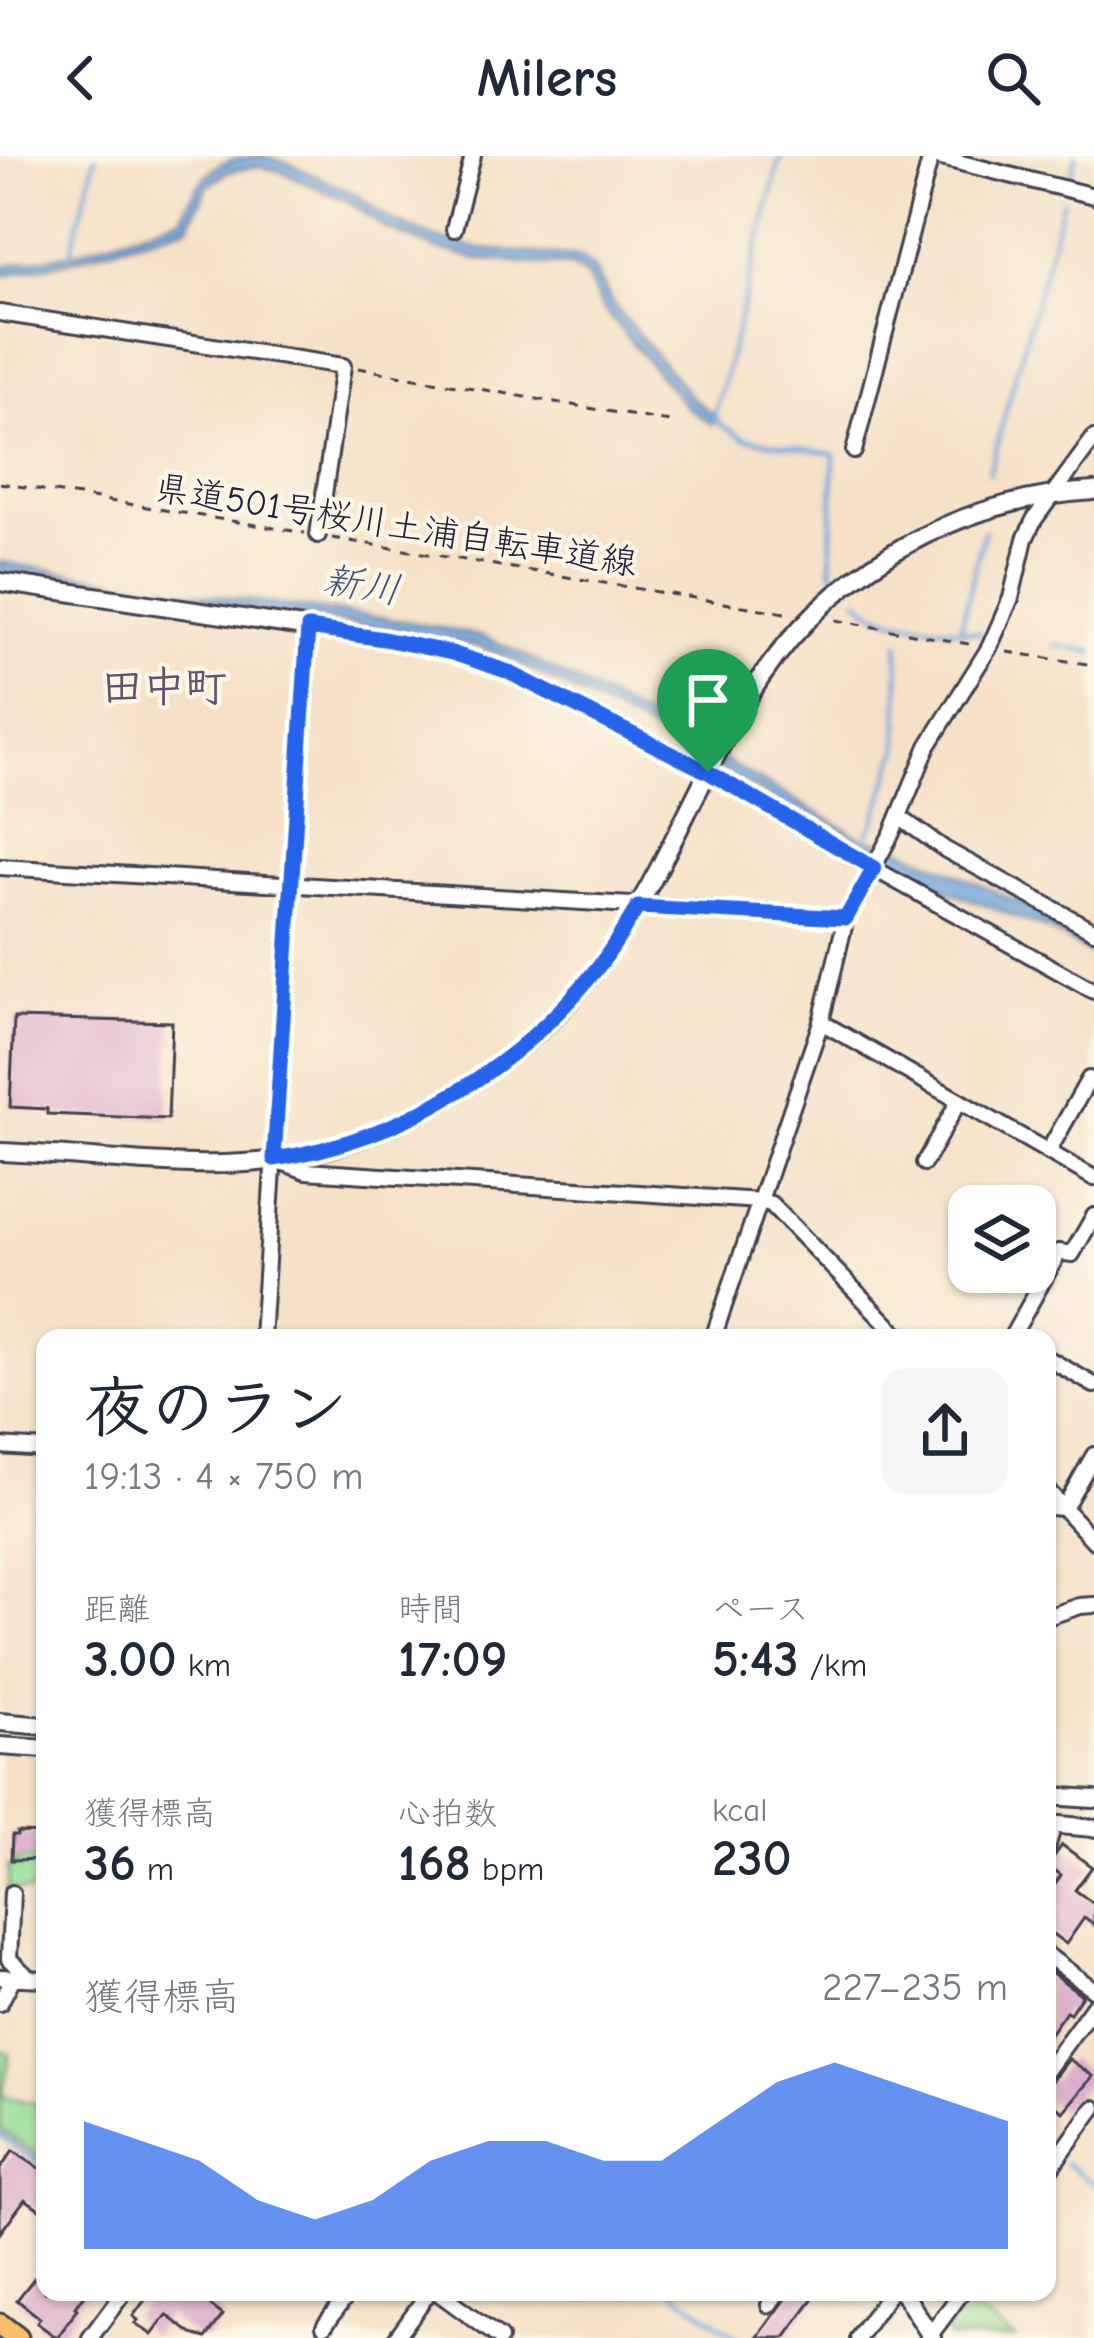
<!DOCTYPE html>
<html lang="ja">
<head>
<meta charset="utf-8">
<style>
	:root { --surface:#fff; --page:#f6f6f7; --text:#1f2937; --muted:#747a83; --accent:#2563eb }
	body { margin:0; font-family:"Comic Neue","Klee One",sans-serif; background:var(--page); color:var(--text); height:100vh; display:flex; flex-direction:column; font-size:45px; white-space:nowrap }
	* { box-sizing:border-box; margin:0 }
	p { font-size:39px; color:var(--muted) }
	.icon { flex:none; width:66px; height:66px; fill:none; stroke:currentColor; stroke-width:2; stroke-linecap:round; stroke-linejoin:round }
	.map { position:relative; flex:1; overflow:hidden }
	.details { position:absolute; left:36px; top:1173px; width:1020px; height:972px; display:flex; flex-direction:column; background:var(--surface); border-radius:24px; box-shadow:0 3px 9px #0004 }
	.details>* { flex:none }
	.controls { position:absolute; left:948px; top:1029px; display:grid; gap:24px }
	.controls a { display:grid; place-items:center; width:108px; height:108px; border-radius:24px; background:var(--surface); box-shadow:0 3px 9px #0004; font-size:60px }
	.pin { position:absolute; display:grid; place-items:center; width:102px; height:102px; color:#fff; margin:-123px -51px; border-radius:50% 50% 50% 0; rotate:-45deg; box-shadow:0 0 12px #0007 }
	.pin .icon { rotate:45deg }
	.round { display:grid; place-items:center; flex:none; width:126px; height:126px; border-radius:24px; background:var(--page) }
	.head { display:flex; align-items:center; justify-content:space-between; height:204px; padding:0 48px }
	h1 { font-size:66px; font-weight:600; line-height:90px }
	.stats { display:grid; grid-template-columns:repeat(3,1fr); gap:18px; height:204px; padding:12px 48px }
	.stats div { display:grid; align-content:center }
	.stats b { font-size:51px; font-weight:600 }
	.stats small { font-size:33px; font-weight:400 }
	.stats p { font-size:33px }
	.chart { height:336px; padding:24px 48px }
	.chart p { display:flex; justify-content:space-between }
	.chart svg { width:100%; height:216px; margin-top:12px; fill:var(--accent); opacity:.7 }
	header { display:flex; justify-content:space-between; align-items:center; height:156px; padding:0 48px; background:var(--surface); font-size:54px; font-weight:600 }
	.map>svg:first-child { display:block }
	.green { fill:#96dd97; stroke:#5c8069; stroke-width:3 }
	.water { fill:#6ea3db; stroke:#48628b; stroke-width:3 }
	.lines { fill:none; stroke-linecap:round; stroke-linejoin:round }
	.stream { stroke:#6ea3db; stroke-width:4.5 }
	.building { fill:#dbabcc }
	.minor-casing { stroke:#423f50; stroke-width:20 }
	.tertiary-casing { stroke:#423f50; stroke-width:22 }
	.primary-casing { stroke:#423f50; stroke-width:27 }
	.path { stroke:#423f50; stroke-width:3; stroke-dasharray:9 9; stroke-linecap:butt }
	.minor { stroke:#fff; stroke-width:14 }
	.tertiary { stroke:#fff; stroke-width:16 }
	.primary { stroke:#f8bf6c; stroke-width:21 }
	.route-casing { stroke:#fff; stroke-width:24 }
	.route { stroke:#2563eb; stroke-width:15 }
	.labels { text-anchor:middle; stroke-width:9; stroke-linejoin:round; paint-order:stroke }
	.street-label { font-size:36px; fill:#22223b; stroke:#fcf5e5 }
	.water-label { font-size:39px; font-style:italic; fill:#40567b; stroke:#fcf5e5 }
	.quarter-label { font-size:42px; font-weight:bold; fill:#63526e; stroke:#fcf5e5 }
</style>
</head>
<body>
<header><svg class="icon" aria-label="back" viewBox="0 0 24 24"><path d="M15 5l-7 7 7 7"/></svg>Milers<svg class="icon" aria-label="search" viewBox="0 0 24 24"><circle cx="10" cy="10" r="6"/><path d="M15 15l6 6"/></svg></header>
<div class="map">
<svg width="1094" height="2182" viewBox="0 0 1094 2182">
	<rect width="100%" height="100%" fill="#fcf5e5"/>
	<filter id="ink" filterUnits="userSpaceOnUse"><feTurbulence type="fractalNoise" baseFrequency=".00833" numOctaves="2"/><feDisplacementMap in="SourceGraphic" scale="24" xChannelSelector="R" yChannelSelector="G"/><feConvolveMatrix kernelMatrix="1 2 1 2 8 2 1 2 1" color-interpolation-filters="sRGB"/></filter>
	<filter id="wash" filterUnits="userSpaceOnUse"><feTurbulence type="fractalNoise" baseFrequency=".004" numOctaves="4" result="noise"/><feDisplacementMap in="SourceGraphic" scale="48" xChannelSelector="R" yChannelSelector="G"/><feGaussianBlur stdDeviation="2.7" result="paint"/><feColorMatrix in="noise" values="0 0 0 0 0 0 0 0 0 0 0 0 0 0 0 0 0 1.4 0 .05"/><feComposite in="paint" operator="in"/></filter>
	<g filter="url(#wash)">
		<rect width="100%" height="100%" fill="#f5e1c7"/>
		<g class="green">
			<polygon points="17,1703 45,1704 45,1736 8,1734 8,1710 16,1710"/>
			<polygon points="0,1893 10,1898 2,1940 43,1949 45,1944 45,2006 0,1973"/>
			<polygon points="964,2147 1015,2182 950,2182 944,2173"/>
		</g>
		<g class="water">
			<path d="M260,0L283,5L314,19L357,39L390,64L441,84L479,93L578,101L595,113L612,147L692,242L718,263L712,268L685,250L602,151L588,121L572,110L477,103L437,93L384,72L352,47L280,15L259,10L227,16L208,30L188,70L68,105L0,120V111L73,97L181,62C203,20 208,3 260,0Z"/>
			<polygon points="0,406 206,439 410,466 484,481 514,494 679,579 862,682 898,691 1053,762 1094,784 1094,799 1047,773 885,710 861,693 665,583 511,503 481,491 409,476 204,449 0,416"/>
		</g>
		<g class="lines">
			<g class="stream">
				<polyline points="1070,23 1076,0"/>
				<polyline points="70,99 96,0"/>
				<polyline points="714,262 781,0"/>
				<polyline points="713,264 744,282 834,298 831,413 838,420"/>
				<polyline points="989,317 1063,45"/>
				<polyline points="858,443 872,455 894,463"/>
				<polyline points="896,464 980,477"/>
				<polyline points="960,474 984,375"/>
				<polyline points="1054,489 1094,496"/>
				<polyline points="865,684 873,669 899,592 899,487"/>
				<polyline points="0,1979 45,2012"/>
				<polyline points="1065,2007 1094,2028"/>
				<polyline points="675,2136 737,2182"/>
			</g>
		</g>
		<g id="blocks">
			<g class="building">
				<polygon points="14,862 172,866 168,963 47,958 47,953 10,951"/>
				<polygon points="17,1676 45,1677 45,1703 11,1704 12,1679 17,1679"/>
				<polygon points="1062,1689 1092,1711 1075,1734 1094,1748 1094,1769 1084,1762 1066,1788 1047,1774 1047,1739 1061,1719 1048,1709"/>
				<polygon points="1047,1813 1082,1839 1070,1857 1066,1855 1047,1882"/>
				<polygon points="1069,1903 1093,1920 1063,1956 1047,1944 1047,1925 1052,1925"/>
				<polygon points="13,1995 45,2016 45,2057 25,2043 0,2077 0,2013"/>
				<polygon points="45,2108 45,2136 87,2136 76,2151 78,2153 57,2182 37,2167 40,2162 17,2144"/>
				<polygon points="151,2136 192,2136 223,2159 206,2182 192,2178 167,2159 152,2179 135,2167 138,2164 133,2160"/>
				<polygon points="791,2136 819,2136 785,2182 757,2182"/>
			</g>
		</g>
	</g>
	<g filter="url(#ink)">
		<use href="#blocks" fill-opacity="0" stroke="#423f50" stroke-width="3"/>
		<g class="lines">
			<defs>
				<g id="minor">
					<polyline points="933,0 1094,40"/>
					<polyline points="454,73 473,0"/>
					<polyline points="0,157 343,210 318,379"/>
					<polyline points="854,295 931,0"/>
					<polyline points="899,661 946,694 1094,775"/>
					<polyline points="0,711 846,762"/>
					<polyline points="873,712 1094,835"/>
					<polyline points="821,866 1094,1022"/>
					<polyline points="1048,996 1089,923"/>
					<polyline points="276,1004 306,1015 760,1045 771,1048 901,1182"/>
					<polyline points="924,1007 959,945"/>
					<polyline points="262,1182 308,472"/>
					<polyline points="713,1182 821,866 846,762 892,677 928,590 989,492 1011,442 1025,383 1034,364 1094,282"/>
					<polyline points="1011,1182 1059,1096 1072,1098 1094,1060"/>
					<polyline points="1047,1202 1094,1229"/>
					<polyline points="0,1290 45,1293"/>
					<polyline points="1047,1334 1094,1385"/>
					<polyline points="1047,1351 1064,1352 1094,1299"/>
					<polyline points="1047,1461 1080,1450 1094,1449"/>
					<polyline points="1047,1692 1054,1668"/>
					<polyline points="12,1737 9,1803 29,1822"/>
					<polyline points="1047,1799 1094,1834"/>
					<polyline points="0,1821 45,1823"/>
					<polyline points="0,1847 13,1822"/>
					<polyline points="1047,1914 1094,1849"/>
					<polyline points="1047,2017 1094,1952"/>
					<polyline points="437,2136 500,2182"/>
					<polyline points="769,2149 778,2136"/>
					<polyline points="324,2170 349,2136"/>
					<polyline points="90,2182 124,2136"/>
					<polyline points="396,2182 429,2136"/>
					<polyline points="858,2182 890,2136"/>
					<polyline points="928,2182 962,2136"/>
				</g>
				<g id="tertiary">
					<polyline points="0,426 384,483 452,497 506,515 708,616 873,712"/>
					<path d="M0,996C101,999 218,1022 317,996C427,967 539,895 605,802C661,722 696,630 745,547C819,421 949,343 1094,335"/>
					<polyline points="0,1566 45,1570"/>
					<polyline points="0,1590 45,1593"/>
					<polyline points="1047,1640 1094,1643"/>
					<polyline points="1047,1668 1094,1672"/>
					<polyline points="903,2136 932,2182"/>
				</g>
				<polyline id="primary" points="0,2169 17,2182"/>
			</defs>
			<use href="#minor" class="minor-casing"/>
			<use href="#tertiary" class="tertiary-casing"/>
			<use href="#primary" class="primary-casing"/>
			<g class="path">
				<polyline points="358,212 670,266"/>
				<polyline points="0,327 305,377"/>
				<polyline points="332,382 791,458"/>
				<polyline points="836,464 974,489"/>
				<polyline points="1007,496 1094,509"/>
			</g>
			<use href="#minor" class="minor"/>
			<use href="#tertiary" class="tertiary"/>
			<use href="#primary" class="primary"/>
		</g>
	</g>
	<g class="lines" filter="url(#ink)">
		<defs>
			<path id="route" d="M308,472L384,483L452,497L506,515L708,616L874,712L846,762L638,751C626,769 615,789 602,806C522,910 403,984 274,1003Z"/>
		</defs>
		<use href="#route" class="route-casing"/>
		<use href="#route" class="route"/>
	</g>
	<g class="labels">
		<g class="street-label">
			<text transform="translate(396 368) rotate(9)" y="13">県道501号桜川土浦自転車道線</text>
		</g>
		<g class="water-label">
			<text transform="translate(362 428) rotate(9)" y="14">新川</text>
		</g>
		<g class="quarter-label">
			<text x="164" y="545">田中町</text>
		</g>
	</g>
</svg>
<div class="controls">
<a><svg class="icon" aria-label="layers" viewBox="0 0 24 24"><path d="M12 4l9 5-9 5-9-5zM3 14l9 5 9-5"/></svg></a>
</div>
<div class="pin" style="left:708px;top:616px;background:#1e9e55"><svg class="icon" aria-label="arrive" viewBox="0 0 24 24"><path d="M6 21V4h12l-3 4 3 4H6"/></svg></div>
<section class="details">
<div class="head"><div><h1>夜のラン</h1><p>19:13 · 4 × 750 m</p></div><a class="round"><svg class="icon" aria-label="share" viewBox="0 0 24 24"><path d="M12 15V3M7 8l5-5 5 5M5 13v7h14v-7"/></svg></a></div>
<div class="stats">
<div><p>距離</p><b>3.00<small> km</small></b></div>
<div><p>時間</p><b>17:09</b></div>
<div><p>ペース</p><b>5:43<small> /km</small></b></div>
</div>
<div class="stats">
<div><p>獲得標高</p><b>36<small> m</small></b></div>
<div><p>心拍数</p><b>168<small> bpm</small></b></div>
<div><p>kcal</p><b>230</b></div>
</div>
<div class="chart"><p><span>獲得標高</span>227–235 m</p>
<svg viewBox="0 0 160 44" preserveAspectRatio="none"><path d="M0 44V18L10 22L20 26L30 34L40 38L50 34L60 26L70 22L80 22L90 26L100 26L110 18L120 10L130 6L140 10L150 14L160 18V44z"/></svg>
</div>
</section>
</div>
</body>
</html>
